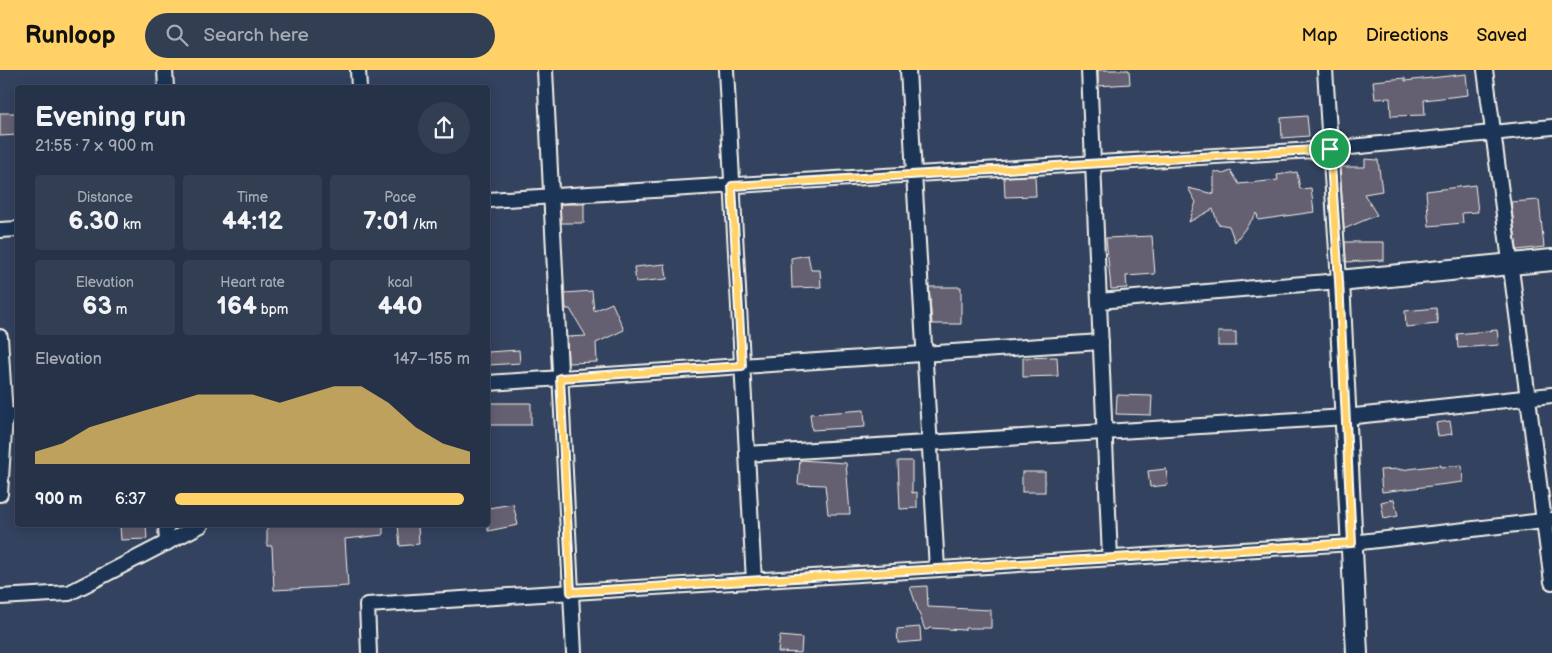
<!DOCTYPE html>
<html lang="en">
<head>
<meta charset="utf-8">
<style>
	:root { --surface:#263247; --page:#323e52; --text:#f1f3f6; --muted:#a4aab4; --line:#424d60; --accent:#ffd166 }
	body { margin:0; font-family:"Balsamiq Sans",sans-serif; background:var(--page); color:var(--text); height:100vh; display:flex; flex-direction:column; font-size:19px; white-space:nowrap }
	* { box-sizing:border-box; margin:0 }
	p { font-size:16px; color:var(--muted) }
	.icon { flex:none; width:28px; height:28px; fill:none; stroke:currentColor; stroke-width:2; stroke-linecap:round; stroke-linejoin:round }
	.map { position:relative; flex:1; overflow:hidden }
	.drawer { position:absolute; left:15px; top:15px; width:475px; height:442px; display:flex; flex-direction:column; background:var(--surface); border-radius:5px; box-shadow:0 2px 12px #0003,0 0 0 1px var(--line) }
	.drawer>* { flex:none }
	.pin { position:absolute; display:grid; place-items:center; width:42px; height:42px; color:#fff; margin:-21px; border:2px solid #fff; border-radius:50%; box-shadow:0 1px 5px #0007 }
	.round { display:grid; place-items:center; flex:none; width:52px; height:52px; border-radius:26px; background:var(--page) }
	.summary { display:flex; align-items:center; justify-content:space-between; height:85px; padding:0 20px }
	h1 { font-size:28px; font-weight:700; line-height:38px }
	.stats { display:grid; grid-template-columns:repeat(3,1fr); gap:8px; height:85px; padding:5px 20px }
	.stats div { display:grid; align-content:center; border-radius:5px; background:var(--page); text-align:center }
	.stats b { font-size:25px; font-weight:700 }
	.stats small { font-size:14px; font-weight:400 }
	.stats p { font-size:14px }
	.chart { height:140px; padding:10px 20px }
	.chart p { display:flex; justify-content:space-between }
	.chart svg { width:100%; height:90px; margin-top:5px; fill:var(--accent); opacity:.7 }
	ul { padding:0 20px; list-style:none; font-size:16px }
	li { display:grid; grid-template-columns:80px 60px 1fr; align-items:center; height:38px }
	li i { height:12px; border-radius:6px; background:var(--accent) }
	header { display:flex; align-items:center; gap:30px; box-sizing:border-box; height:70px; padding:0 25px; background:var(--accent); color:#111 }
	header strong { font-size:24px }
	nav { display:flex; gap:28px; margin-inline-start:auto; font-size:18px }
	.search { width:350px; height:45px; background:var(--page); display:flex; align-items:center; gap:12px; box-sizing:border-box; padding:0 18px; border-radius:28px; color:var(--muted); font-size:19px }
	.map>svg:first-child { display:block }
	.building { fill:#656171; stroke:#f4f1e8 }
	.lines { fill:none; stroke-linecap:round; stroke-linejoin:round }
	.minor-casing { stroke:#f4f1e8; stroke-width:18 }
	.secondary-casing { stroke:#f4f1e8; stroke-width:24 }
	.minor { stroke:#1d3557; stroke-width:14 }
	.secondary { stroke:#1d3557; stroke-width:20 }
	.route-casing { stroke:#fff; stroke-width:10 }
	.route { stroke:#ffd166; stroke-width:6 }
</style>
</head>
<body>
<header>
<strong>Runloop</strong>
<div class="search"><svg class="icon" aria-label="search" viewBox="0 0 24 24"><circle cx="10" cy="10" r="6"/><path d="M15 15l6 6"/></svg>Search here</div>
<nav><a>Map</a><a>Directions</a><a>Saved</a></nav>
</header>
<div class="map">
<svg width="1552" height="583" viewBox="0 0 1552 583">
	<rect width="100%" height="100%" fill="#33425f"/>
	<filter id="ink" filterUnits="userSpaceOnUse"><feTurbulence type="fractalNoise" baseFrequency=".02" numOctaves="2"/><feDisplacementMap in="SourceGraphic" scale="10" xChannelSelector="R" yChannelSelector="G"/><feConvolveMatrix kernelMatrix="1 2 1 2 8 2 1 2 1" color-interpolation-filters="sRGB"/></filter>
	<g filter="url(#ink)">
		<g class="building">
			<polygon points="1098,0 1129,0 1130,14 1098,16"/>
			<polygon points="1466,4 1468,25 1424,30 1425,45 1391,46 1390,28 1375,29 1373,11 1405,8 1405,11"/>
			<polygon points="0,43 18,43 18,65 0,66"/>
			<polygon points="1307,46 1309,66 1282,68 1281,48"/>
			<polygon points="1365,89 1378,90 1382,121 1364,124 1377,145 1344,159 1340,97 1365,97"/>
			<polygon points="1214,101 1223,104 1231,101 1239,114 1278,110 1277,105 1297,102 1300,119 1311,118 1314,142 1258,150 1257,143 1235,172 1229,156 1218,154 1213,139 1189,152 1196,132 1188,118 1214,124"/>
			<polygon points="1035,106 1036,126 1005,127 1004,107"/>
			<polygon points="1475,115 1478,142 1462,143 1463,153 1429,156 1426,121"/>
			<polygon points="1539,130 1544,177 1517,180 1511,132"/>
			<polygon points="560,134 584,134 584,153 561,153"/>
			<polygon points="1152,166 1155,204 1126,206 1127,218 1111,219 1106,168"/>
			<polygon points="1345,172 1384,172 1384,190 1346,192"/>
			<polygon points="808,185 811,200 820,200 821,217 792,218 791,188"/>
			<polygon points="665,194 667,209 636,212 634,197"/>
			<polygon points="929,217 961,217 961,254 932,254"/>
			<polygon points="592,221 594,241 612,233 624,260 596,273 597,292 568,293 567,267 586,266 570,239 566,239 565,223"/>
			<polygon points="1436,238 1438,254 1406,257 1405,241"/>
			<polygon points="1497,260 1499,275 1458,278 1457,264"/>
			<rect x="1218" y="262" width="18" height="14"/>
			<polygon points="519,280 520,293 489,295 488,282"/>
			<polygon points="1057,287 1058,306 1023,307 1023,288"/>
			<polygon points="1117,325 1152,326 1151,345 1116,344"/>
			<rect x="488" y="333" width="43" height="22"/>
			<polygon points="864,340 865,357 812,360 810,344"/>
			<polygon points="1450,351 1452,364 1438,366 1436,353"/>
			<polygon points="800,390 846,393 850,444 828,444 825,415 798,414"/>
			<polygon points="898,391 912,391 912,423 917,422 917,438 900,439"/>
			<polygon points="1441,395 1441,397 1462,395 1463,412 1382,422 1380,400 1400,399 1400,400"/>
			<polygon points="1166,399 1168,415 1150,417 1148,401"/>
			<rect x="1022" y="402" width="23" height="20"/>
			<polygon points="1394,429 1398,446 1384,449 1381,432"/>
			<polygon points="513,434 518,455 488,461 488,438"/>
			<polygon points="146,455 147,469 121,470 120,456"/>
			<polygon points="267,455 383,455 383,465 345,469 348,516 274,520 272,476 267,476"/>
			<polygon points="398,455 418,455 419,474 400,476"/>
			<polygon points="927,516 928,537 991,540 991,558 965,558 965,560 929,558 929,559 925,560 910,517"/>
			<polygon points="920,557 921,571 898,573 897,559"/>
			<polygon points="780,566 802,568 801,583 778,582"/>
		</g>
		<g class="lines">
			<defs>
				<g id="minor">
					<polyline points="165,0 166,18"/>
					<polyline points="358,0 359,18"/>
					<polyline points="545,0 574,583"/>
					<polyline points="726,0 754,511"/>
					<polyline points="908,0 937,499"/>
					<polyline points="1089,0 1110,488"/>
					<polyline points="1485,0 1552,512"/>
					<polyline points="488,130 1330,79 1552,57"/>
					<polyline points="0,160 18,159"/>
					<polyline points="1099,231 1339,211 1325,0"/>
					<polyline points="0,267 5,346 0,424"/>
					<polyline points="488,313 1101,272"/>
					<polyline points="0,346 18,345"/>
					<polyline points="747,384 1346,347 1552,325"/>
					<polyline points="166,455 167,473"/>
					<polyline points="0,527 69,523 201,455"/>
					<polyline points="369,583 367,535 1352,473 1552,450"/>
				</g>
				<polyline id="secondary" points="1357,583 1339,211 1552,190"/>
			</defs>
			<use href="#minor" class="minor-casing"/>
			<use href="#secondary" class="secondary-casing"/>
			<use href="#minor" class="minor"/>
			<use href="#secondary" class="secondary"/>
		</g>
	</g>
	<g class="lines" filter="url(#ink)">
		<defs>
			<polygon id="route" points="1330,79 1339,211 1352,473 571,522 560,308 742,296 732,116"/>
		</defs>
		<use href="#route" class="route-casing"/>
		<use href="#route" class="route"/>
	</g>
</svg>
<div class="pin" style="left:1330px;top:79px;background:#1e9e55"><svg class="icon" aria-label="arrive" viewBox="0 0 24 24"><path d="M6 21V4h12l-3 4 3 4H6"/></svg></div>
<section class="drawer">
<div class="summary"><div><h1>Evening run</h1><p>21:55 · 7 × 900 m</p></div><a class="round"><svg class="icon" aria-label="share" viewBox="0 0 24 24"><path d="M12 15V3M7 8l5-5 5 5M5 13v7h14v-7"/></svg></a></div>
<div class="stats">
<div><p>Distance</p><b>6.30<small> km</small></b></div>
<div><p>Time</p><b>44:12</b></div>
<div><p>Pace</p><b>7:01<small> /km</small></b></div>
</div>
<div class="stats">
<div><p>Elevation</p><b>63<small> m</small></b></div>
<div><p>Heart rate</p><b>164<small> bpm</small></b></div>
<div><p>kcal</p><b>440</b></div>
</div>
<div class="chart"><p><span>Elevation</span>147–155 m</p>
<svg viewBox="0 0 160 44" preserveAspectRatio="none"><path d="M0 44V38L10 34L20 26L30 22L40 18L50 14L60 10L70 10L80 10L90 14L100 10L110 6L120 6L130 14L140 26L150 34L160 38V44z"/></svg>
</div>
<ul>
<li><b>900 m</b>6:37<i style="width:98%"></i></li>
</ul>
</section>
</div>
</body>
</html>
